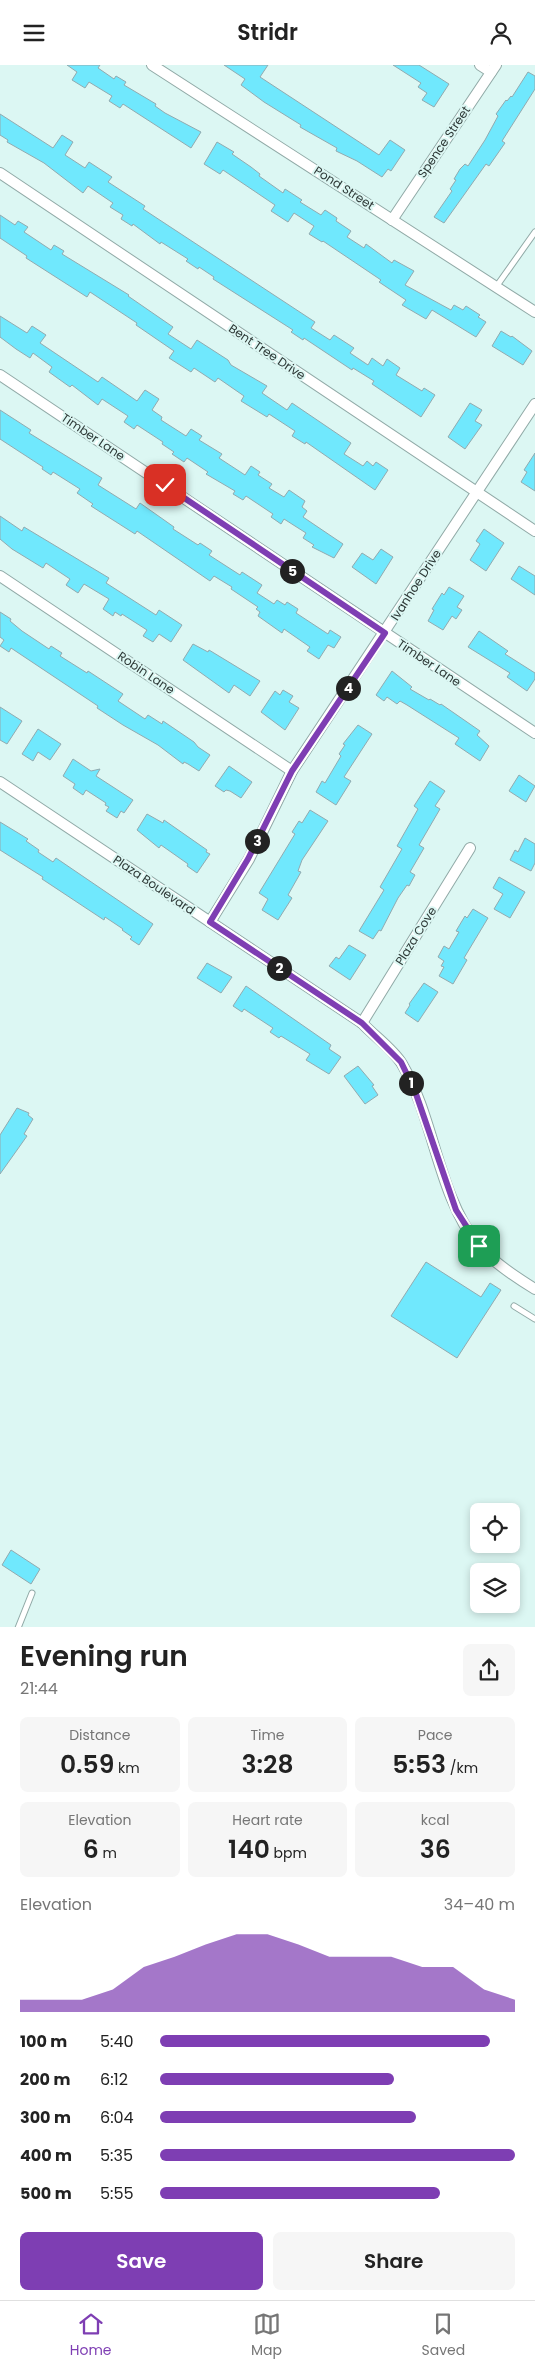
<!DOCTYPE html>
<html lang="en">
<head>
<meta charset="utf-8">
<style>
	:root { --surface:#fff; --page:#f6f6f6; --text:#222; --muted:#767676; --line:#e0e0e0; --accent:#7e3eb3 }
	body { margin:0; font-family:Poppins,sans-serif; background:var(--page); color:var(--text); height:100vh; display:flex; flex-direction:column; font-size:19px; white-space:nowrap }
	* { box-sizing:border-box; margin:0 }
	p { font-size:16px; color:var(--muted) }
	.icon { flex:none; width:28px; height:28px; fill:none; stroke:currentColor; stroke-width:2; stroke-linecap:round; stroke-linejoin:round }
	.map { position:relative; height:1562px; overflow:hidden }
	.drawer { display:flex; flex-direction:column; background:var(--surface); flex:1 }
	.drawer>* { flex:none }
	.tools { position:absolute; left:470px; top:1438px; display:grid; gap:10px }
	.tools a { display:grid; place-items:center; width:50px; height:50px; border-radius:8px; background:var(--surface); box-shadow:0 2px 8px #0003; font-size:25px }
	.pin { position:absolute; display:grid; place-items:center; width:42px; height:42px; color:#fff; margin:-21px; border-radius:10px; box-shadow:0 2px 8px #0006 }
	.km { position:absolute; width:25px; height:25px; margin:-12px; border-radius:50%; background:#222; color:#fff; font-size:14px; line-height:25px; text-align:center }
	.round { display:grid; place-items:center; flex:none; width:52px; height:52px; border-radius:8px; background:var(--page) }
	.head { display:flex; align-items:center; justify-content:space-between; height:85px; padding:0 20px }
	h1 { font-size:28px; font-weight:600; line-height:38px }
	.metrics { display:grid; grid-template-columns:repeat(3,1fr); gap:8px; height:85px; padding:5px 20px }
	.metrics div { display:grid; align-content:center; border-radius:8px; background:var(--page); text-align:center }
	.metrics b { font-size:25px; font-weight:600 }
	.metrics small { font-size:14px; font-weight:400 }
	.metrics p { font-size:14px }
	.chart { height:140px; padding:10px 20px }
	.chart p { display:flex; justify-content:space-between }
	.chart svg { width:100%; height:90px; margin-top:5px; fill:var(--accent); opacity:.7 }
	.button { display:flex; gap:10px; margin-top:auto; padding:10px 20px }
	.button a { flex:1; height:58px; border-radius:8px; background:var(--accent); color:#fff; font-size:20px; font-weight:600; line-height:58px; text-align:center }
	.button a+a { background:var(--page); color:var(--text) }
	ul { padding:0 20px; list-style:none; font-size:16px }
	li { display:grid; grid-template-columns:80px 60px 1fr; align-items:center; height:38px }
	li i { height:12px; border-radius:6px; background:var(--accent) }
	header { display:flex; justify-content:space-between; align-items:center; height:65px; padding:0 20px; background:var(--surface); font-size:22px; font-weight:600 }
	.menu { display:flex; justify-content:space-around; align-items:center; height:70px; border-top:1px solid var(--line); background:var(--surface); font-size:14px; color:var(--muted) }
	.menu a { display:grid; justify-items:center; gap:2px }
	.menu .current { color:var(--accent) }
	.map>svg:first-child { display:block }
	.building { fill:#70e8fd; stroke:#92aaaf }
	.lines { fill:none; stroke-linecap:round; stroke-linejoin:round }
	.service-casing { stroke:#91aaa7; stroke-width:7 }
	.minor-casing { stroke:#91aaa7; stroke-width:12 }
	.service { stroke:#fff; stroke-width:5 }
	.minor { stroke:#fff; stroke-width:10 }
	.route-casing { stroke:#fff; stroke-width:10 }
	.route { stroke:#7e3eb3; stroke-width:6 }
	.labels { text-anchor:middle; stroke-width:4; stroke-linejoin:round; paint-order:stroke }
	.street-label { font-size:12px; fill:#2e3937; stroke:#dcf7f3 }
</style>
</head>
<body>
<header><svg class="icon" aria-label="menu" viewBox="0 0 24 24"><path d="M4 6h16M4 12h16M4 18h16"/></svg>Stridr<svg class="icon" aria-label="person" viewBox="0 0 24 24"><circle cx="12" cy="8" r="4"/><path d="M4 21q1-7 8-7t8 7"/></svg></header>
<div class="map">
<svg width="535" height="1563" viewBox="0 0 535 1563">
	<rect width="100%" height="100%" fill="#dcf7f3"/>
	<g class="building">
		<polygon points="67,0 100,0 98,3 114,14 116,11 126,17 124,20 156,39 155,41 165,48 201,67 191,83 123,39 120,43 109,36 112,31 89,17 85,23 72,15 77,7"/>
		<polygon points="224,0 268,0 260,12 379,90 390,75 405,85 391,106 388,104 382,112 357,96 336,86 337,83 300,62 301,60 264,37 241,20 245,14"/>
		<polygon points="393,0 419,0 449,19 434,42 422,35 427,28 418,22 421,18"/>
		<polygon points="528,7 535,11 535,24 502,76 505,78 489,101 486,99 444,158 434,152 452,126 450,124 456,115 454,114 460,104 465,99 468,101 485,75 498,51 496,49 506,35 507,36 511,31 512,32"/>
		<polygon points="0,49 53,83 62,70 73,77 65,90 85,103 89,97 112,112 108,117 145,141 143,144 315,257 311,263 330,275 334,270 354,283 350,288 368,300 372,293 383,301 387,294 400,303 396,310 422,326 424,323 435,330 421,352 372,319 374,316 353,303 352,305 304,273 303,275 291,267 293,265 213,214 214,212 199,202 198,204 186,196 188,194 161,177 160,179 133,159 132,161 121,154 123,150 110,142 113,138 88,121 83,128 44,98 7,77 8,75 0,70"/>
		<polygon points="217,77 234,87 232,89 251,102 260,109 259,111 283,128 285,124 302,135 300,137 321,150 325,145 337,153 336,156 351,166 347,172 364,183 366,179 392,198 394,195 414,206 405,220 451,245 454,240 463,245 466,241 480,250 478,252 486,257 476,272 432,245 426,254 402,240 406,235 379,217 381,215 323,176 322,177 309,169 314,161 294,148 288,157 271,146 275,140 223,105 220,109 204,99"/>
		<polygon points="0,150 15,160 18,156 28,162 24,167 51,185 54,180 64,186 62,189 129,230 128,231 173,262 168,269 191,284 197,275 228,295 231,300 267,321 262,328 287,345 292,338 351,378 344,389 363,401 367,396 373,401 376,397 388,405 375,425 306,377 305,379 292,371 295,366 269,349 267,352 241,336 244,331 218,313 215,317 194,303 191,307 169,293 174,286 136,260 137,258 90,227 87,232 26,193 27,191 0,173"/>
		<polygon points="0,251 27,268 32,261 46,270 40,278 98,317 102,312 137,336 145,325 159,334 152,345 162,352 161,355 186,371 191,364 202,371 199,375 222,389 219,393 245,410 251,401 260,407 258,410 272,419 269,423 284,432 289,425 305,436 302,442 307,446 303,452 343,479 334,493 312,482 314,480 303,473 306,468 284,454 281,459 271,452 273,449 246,431 243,435 233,429 235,426 206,409 208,407 187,393 184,397 172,389 174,387 162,379 163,377 137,360 134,364 124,357 128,351 102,334 98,340 72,320 70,322 49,307 52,302 33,288 30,293 16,284 0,272"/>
		<polygon points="501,266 511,272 512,271 532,286 523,300 492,281"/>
		<polygon points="470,338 482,345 475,356 482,360 465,384 448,372"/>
		<polygon points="0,345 31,365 29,368 102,413 98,420 136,444 140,438 174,462 173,464 198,480 200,478 212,486 209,490 240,510 242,507 262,520 257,528 274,539 277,535 285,540 287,537 298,544 296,548 328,569 330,565 341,572 334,583 328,580 319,594 307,586 310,582 284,564 282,568 258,551 260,547 256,544 258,542 231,524 232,522 214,511 210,516 137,466 135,469 91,441 93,439 77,428 80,424 53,407 51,410 42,404 43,402 0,374"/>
		<polygon points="535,388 535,426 521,417 527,407 524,405"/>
		<polygon points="0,451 22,466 24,462 109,513 106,518 156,550 159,545 182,560 171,577 159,569 153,577 143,571 147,565 122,549 121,551 115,547 113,551 103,544 109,534 84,519 78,528 66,520 70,514 46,498 43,503 12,484 0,474"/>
		<polygon points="484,464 504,478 486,506 470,495 480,479 476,476"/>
		<polygon points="381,484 393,492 376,519 352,502 362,488 373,495"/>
		<polygon points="519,501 535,511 535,530 511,514"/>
		<polygon points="449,522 464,531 457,542 462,545 456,554 452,551 443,565 428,556 434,545 432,544 442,528 444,530"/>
		<polygon points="0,547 11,554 10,556 22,566 49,584 51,581 62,588 60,591 87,608 88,606 123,629 118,636 145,654 148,650 162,659 163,656 194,677 198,682 210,690 199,706 188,699 184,697 183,699 158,680 123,660 97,643 98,641 11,583 9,587 0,581 4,575 0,572"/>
		<polygon points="479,566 508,586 505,589 535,608 535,614 527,626 507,612 510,608 468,582"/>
		<polygon points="193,579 208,587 209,585 260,616 250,631 234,620 229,628 183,595"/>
		<polygon points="392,606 412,622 410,624 429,635 430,634 440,640 441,639 480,666 477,670 489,681 480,696 455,679 459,673 407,640 400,636 397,639 387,632 384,636 376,630"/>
		<polygon points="283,625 293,631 289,637 299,643 285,665 261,647 275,626 280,630"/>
		<polygon points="0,642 22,656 7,679 0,675"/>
		<polygon points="358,660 372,669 344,712 351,716 336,740 316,727 322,716 325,718 341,691 339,689 345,680 343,679"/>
		<polygon points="38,664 61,679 50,695 38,687 33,696 22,689"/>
		<polygon points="73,694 91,706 100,704 96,711 133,735 124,748 121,746 117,753 106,746 109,742 105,740 106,738 86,725 83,730 73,723 75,719 63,711"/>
		<polygon points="229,701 252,717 241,733 230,726 226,725 224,727 215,721"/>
		<polygon points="519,710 535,721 526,737 509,726"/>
		<polygon points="430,716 445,726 435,741 440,744 419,780 424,783 410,807 415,810 409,821 407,820 398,833 381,866 379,865 373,874 359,866 384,825 380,822 402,784 397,781 418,744 414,741"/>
		<polygon points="310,745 328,756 302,795 298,806 301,807 288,830 292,833 278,855 262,845 268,834 259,828 295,769 292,767 299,756 302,758"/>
		<polygon points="147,749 163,758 164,755 207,785 206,787 210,789 197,808 187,801 188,799 161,780 159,783 137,765"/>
		<polygon points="0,757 28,774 26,776 39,785 38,787 53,797 56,793 153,859 139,880 130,874 132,872 122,865 123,864 105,852 104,855 42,814 43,812 0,785"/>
		<polygon points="525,773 535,779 535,798 531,806 510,795 515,785 518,787"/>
		<polygon points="499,812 525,827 510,853 494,844 503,829 493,823"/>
		<polygon points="473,844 488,853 464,893 467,895 453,919 439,911 444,902 441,901 444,896 438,892 444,881 449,884 459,867 456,866 465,851 467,853"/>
		<polygon points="349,880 366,890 350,915 329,901 336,892 339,894"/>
		<polygon points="207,898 232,912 221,928 197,913"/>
		<polygon points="424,918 438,927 418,957 405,948 410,940 409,939"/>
		<polygon points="246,921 331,980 329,984 341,992 329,1009 306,995 310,989 281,971 279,973 270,967 273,963 244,944 242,947 233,941"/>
		<polygon points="358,1001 374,1020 372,1021 378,1030 365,1039 344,1011"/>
		<polygon points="17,1043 29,1048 28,1050 33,1054 24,1069 27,1071 0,1109 0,1070"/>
		<polygon points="426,1197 481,1232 490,1218 501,1225 457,1293 391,1251"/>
		<polygon points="11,1485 40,1504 31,1519 2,1500"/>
	</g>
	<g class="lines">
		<defs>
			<g id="service">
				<polyline points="496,222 535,167"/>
				<polyline points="514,1241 535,1254"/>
				<polyline points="18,1563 32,1528"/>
			</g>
			<g id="minor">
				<polyline points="152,0 535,247"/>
				<polyline points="480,0 491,7"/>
				<polyline points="0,108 535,466"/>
				<polyline points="392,155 496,0"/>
				<polyline points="0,310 535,668"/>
				<polyline points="0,511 292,706"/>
				<path d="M0,717L362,958C374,971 393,984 402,999C435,1055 437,1128 478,1180C492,1196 517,1213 535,1224"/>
				<polyline points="210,857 249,794 292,706 535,339"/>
				<polyline points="362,958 470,783"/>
			</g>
		</defs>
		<use href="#service" class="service-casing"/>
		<use href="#minor" class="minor-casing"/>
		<use href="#service" class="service"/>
		<use href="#minor" class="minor"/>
	</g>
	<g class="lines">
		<defs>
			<polyline id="route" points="165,420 385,568 292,706 248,794 210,857 362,958 401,997 415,1026 456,1145 479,1181"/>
		</defs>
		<use href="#route" class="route-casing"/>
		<use href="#route" class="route"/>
	</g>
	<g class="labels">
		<g class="street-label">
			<text transform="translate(444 77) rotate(-56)" y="4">Spence Street</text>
			<text transform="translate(344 123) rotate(33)" y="4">Pond Street</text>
			<text transform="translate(267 287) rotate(34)" y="4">Bent Tree Drive</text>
			<text transform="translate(93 372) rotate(34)" y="4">Timber Lane</text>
			<text transform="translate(416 520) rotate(-57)" y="4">Ivanhoe Drive</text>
			<text transform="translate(429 598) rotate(34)" y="4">Timber Lane</text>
			<text transform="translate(146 608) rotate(34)" y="4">Robin Lane</text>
			<text transform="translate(154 820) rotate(34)" y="4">Plaza Boulevard</text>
			<text transform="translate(416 871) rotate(-58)" y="4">Plaza Cove</text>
		</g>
	</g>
</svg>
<div class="tools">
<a><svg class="icon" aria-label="locate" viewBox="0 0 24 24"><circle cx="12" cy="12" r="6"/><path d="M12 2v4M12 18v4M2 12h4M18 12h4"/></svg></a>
<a><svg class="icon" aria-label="layers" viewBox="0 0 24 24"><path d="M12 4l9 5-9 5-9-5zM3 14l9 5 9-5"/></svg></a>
</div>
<div class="pin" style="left:479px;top:1181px;background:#1e9e55"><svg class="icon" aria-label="arrive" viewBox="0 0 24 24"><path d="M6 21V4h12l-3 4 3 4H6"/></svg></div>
<div class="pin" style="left:165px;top:420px;background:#d93025"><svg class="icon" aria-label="check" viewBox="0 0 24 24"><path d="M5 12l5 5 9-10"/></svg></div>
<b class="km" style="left:411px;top:1018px">1</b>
<b class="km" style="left:279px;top:903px">2</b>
<b class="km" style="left:257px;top:776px">3</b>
<b class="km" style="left:348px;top:623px">4</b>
<b class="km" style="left:292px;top:506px">5</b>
</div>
<section class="drawer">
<div class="head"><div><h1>Evening run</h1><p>21:44</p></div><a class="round"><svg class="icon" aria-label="share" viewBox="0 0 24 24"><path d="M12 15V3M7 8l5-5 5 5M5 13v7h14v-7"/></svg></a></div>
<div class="metrics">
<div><p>Distance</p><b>0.59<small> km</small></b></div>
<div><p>Time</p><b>3:28</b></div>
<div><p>Pace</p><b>5:53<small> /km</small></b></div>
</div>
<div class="metrics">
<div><p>Elevation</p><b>6<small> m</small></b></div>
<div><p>Heart rate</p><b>140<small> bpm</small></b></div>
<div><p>kcal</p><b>36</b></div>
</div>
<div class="chart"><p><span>Elevation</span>34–40 m</p>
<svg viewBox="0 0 160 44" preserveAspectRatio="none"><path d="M0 44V38L10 38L20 38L30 33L40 22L50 17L60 11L70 6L80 6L90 11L100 17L110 17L120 17L130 22L140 22L150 33L160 38V44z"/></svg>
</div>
<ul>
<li><b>100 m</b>5:40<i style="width:93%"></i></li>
<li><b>200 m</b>6:12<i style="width:66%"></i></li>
<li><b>300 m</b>6:04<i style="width:72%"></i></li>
<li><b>400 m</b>5:35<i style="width:100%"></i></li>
<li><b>500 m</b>5:55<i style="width:79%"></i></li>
</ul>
<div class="button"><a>Save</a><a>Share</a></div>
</section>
<nav class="menu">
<a class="current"><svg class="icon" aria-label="home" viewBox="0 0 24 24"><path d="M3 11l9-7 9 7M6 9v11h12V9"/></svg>Home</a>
<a><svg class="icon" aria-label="map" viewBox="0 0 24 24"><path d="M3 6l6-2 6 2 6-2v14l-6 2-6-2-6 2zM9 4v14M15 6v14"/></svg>Map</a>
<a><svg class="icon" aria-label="saved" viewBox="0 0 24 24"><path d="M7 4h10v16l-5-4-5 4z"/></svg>Saved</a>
</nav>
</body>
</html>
